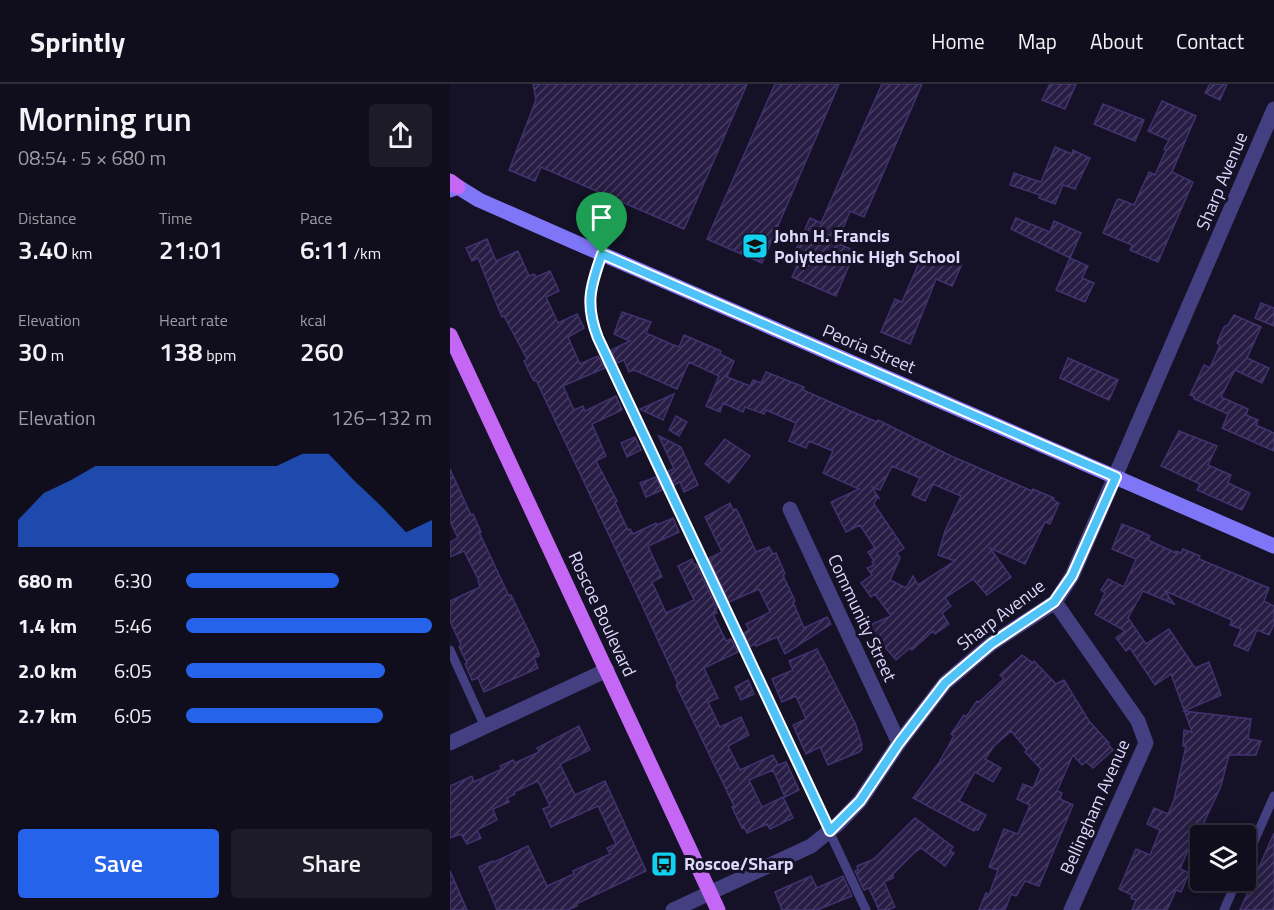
<!DOCTYPE html>
<html lang="en">
<head>
<meta charset="utf-8">
<style>
	:root { --surface:#100d1c; --page:#1e1b29; --text:#f1f3f6; --muted:#9c9ca3; --line:#302d3b; --accent:#2563eb }
	body { margin:0; font-family:"Titillium Web",sans-serif; background:var(--page); color:var(--text); height:100vh; display:flex; flex-direction:column; font-size:22px; white-space:nowrap }
	* { box-sizing:border-box; margin:0 }
	p { font-size:20px; color:var(--muted) }
	.icon { flex:none; width:33px; height:33px; fill:none; stroke:currentColor; stroke-width:2; stroke-linecap:round; stroke-linejoin:round }
	.map { position:relative; flex:1; overflow:hidden }
	.side { display:flex; flex-direction:column; background:var(--surface); width:450px }
	.side>* { flex:none }
	.buttons { position:absolute; left:740px; top:741px; display:grid; gap:12px }
	.buttons a { display:grid; place-items:center; width:66px; height:66px; border-radius:6px; background:var(--surface); box-shadow:0 3px 15px #0003,0 0 0 2px var(--line); font-size:30px }
	.pin { position:absolute; display:grid; place-items:center; width:51px; height:51px; color:#fff; margin:-62px -26px; border-radius:50% 50% 50% 0; rotate:-45deg; box-shadow:0 0 6px #0007 }
	.pin .icon { rotate:45deg }
	.round { display:grid; place-items:center; flex:none; width:63px; height:63px; border-radius:6px; background:var(--page) }
	.overview { display:flex; align-items:center; justify-content:space-between; height:102px; padding:0 18px }
	h1 { font-size:33px; font-weight:600; line-height:45px }
	.stats { display:grid; grid-template-columns:repeat(3,1fr); gap:9px; height:102px; padding:6px 18px }
	.stats div { display:grid; align-content:center }
	.stats b { font-size:26px; font-weight:600 }
	.stats small { font-size:16px; font-weight:400 }
	.stats p { font-size:16px }
	.chart { height:168px; padding:12px 18px }
	.chart p { display:flex; justify-content:space-between }
	.chart svg { width:100%; height:108px; margin-top:6px; fill:var(--accent); opacity:.7 }
	.button { display:flex; gap:12px; margin-top:auto; padding:12px 18px }
	.button a { flex:1; height:69px; border-radius:6px; background:var(--accent); color:#fff; font-size:24px; font-weight:600; line-height:69px; text-align:center }
	.button a+a { background:var(--page); color:var(--text) }
	ul { padding:0 18px; list-style:none; font-size:20px }
	li { display:grid; grid-template-columns:96px 72px 1fr; align-items:center; height:45px }
	li i { height:15px; border-radius:8px; background:var(--accent) }
	header { display:flex; align-items:center; gap:36px; box-sizing:border-box; height:84px; padding:0 30px; background:var(--surface); border-bottom:2px solid var(--line) }
	header strong { font-size:28px }
	nav { display:flex; gap:33px; margin-inline-start:auto; font-size:21px }
	main { display:flex; flex:1; min-height:0 }
	.map>svg:first-child { display:block }
	.building { fill:url(#building-hatch); stroke:#413270; stroke-width:1.5; fill-rule:evenodd }
	.lines { fill:none; stroke-linecap:round; stroke-linejoin:round }
	.lane { stroke:#443f81; stroke-width:9 }
	.street { stroke:#443f81; stroke-width:15 }
	.secondary { stroke:#7e76f6; stroke-width:15 }
	.primary { stroke:#c567f5; stroke-width:15 }
	.route-casing { stroke:#fff; stroke-width:12 }
	.route { stroke:#4fc3f7; stroke-width:8 }
	.labels { text-anchor:middle; stroke-width:6; stroke-linejoin:round; paint-order:stroke }
	.street-label { font-size:18px; fill:#ded8fc; stroke:#151126 }
	.poi-label { font-size:18px; font-weight:bold; fill:#ded8fc; stroke:#151126; text-anchor:start }
</style>
</head>
<body>
<header>
<strong>Sprintly</strong>
<nav><a>Home</a><a>Map</a><a>About</a><a>Contact</a></nav>
</header>
<main>
<section class="side">
<div class="overview"><div><h1>Morning run</h1><p>08:54 · 5 × 680 m</p></div><a class="round"><svg class="icon" aria-label="share" viewBox="0 0 24 24"><path d="M12 15V3M7 8l5-5 5 5M5 13v7h14v-7"/></svg></a></div>
<div class="stats">
<div><p>Distance</p><b>3.40<small> km</small></b></div>
<div><p>Time</p><b>21:01</b></div>
<div><p>Pace</p><b>6:11<small> /km</small></b></div>
</div>
<div class="stats">
<div><p>Elevation</p><b>30<small> m</small></b></div>
<div><p>Heart rate</p><b>138<small> bpm</small></b></div>
<div><p>kcal</p><b>260</b></div>
</div>
<div class="chart"><p><span>Elevation</span>126–132 m</p>
<svg viewBox="0 0 160 44" preserveAspectRatio="none"><path d="M0 44V33L10 22L20 17L30 11L40 11L50 11L60 11L70 11L80 11L90 11L100 11L110 6L120 6L130 17L140 27L150 38L160 33V44z"/></svg>
</div>
<ul>
<li><b>680 m</b>6:30<i style="width:62%"></i></li>
<li><b>1.4 km</b>5:46<i style="width:100%"></i></li>
<li><b>2.0 km</b>6:05<i style="width:81%"></i></li>
<li><b>2.7 km</b>6:05<i style="width:80%"></i></li>
</ul>
<div class="button"><a>Save</a><a>Share</a></div>
</section>
<div class="map">
<svg width="824" height="826" viewBox="0 0 824 826">
	<defs>
		<pattern id="building-hatch" width="6" height="6" patternUnits="userSpaceOnUse" patternTransform="scale(1.5)"><rect width="6" height="6" fill="#281e45"/><path d="M-1 1l2-2M0 6l6-6M5 7l2-2" fill="none" stroke="#473e61"/></pattern>
	</defs>
	<rect width="100%" height="100%" fill="#151126"/>
	<g class="building">
		<polygon points="83,0 297,0 234,145 91,83 85,97 59,86 86,16"/>
		<polygon points="325,0 389,0 312,179 257,155"/>
		<polygon points="432,0 472,0 414,133 400,127 387,159 405,167 386,212 342,193 347,182 340,179 360,134 371,139"/>
		<polygon points="600,0 626,0 615,25 592,16"/>
		<polygon points="760,0 777,0 770,16 755,9"/>
		<polygon points="712,17 746,32 722,88 743,98 708,178 680,166 682,161 653,149 667,116 669,115 684,121 699,88 705,91 716,66 714,65 719,56 698,47"/>
		<polygon points="653,20 694,36 685,57 644,40"/>
		<polygon points="605,63 622,70 623,66 640,74 625,105 613,101 605,120 589,114 590,111 560,101 564,89 591,98"/>
		<polygon points="566,134 600,148 604,137 631,149 620,174 561,145"/>
		<polygon points="37,155 46,177 68,167 79,192 84,190 86,193 100,187 109,207 96,213 108,239 127,230 134,244 118,253 130,280 148,272 155,284 113,302 124,326 133,322 135,327 166,312 172,326 142,340 156,372 146,377 167,417 165,418 178,446 180,445 183,450 206,439 207,441 223,434 229,448 198,462 212,493 202,498 216,529 244,516 228,482 242,475 244,481 246,480 267,524 265,525 267,529 263,530 276,557 281,555 288,568 254,584 268,614 258,618 270,643 291,633 299,651 278,662 290,686 323,671 328,681 336,678 349,706 335,713 323,686 299,696 312,723 333,713 343,734 320,745 317,740 297,749 294,743 292,744 282,723 284,722 226,601 228,600 191,519 86,296 84,297 82,294 74,277 77,275 54,232 52,233 28,174 22,177 16,164"/>
		<polygon points="472,172 492,181 496,173 512,180 502,202 486,195 460,260 431,248 445,215 452,218"/>
		<polygon points="620,174 638,182 632,194 644,199 635,218 606,206"/>
		<polygon points="811,219 824,224 824,242 805,234"/>
		<path d="M172,228L201,238L196,249L221,260L229,263L234,251L271,267L270,270L284,277L277,293L300,302L303,296L311,299L316,288L354,303L353,306L403,328L427,338L428,336L499,371L582,407L583,405L604,414L603,416L609,419L600,440L595,438L575,480L540,464L561,493L537,511L523,495L495,514L501,522L492,529L499,540L485,550L483,547L462,566L460,564L446,576L427,554L425,555L420,541L441,532L425,510L421,513L411,499L422,491L417,484L424,481L422,478L424,477L418,468L425,464L410,441L396,448L381,418L409,405L373,389L383,367L359,357L356,364L339,357L346,339L316,326L314,330L295,323L293,328L273,319L270,328L256,322L269,292L239,278L227,305L184,286L179,288L174,276L167,279L161,266L180,257L164,250ZM442,382L470,394L462,411L475,417L483,400L511,412L495,447L488,471L505,477L468,501L463,492L456,504L440,496L450,474L447,469L454,464L424,420L427,413L429,414L422,403L430,406Z"/>
		<polygon points="784,231 811,243 797,274 819,284 812,299 785,286 771,313 798,325 796,331 808,336 806,341 824,349 824,367 772,344 778,330 744,315 745,313 740,311 754,281 760,284 770,261 767,259 774,243 778,241"/>
		<polygon points="618,274 668,296 659,316 610,294"/>
		<polygon points="224,310 213,336 190,325"/>
		<polygon points="226,332 237,338 229,352 219,346"/>
		<polygon points="729,347 767,362 758,381 781,391 778,399 800,409 792,426 747,406 750,400 711,382"/>
		<polygon points="209,352 231,363 248,401 234,408 230,398 224,401 218,387 224,385"/>
		<polygon points="185,353 191,366 177,373 171,359"/>
		<polygon points="275,355 300,372 279,399 255,380"/>
		<polygon points="0,385 21,431 23,430 31,448 29,448 59,512 61,511 89,569 89,572 84,574 88,584 34,608 28,594 22,596 15,580 17,579 9,563 11,561 0,537 0,517 30,503 28,498 29,497 14,467 0,473 0,458 8,454 0,437"/>
		<polygon points="206,393 212,406 196,413 190,399"/>
		<polygon points="280,419 283,426 286,425 288,428 306,468 319,463 323,470 326,469 335,490 333,491 345,517 343,518 354,544 377,533 381,540 335,570 327,553 306,562 305,560 300,563 294,549 299,546 296,540 320,528 309,505 279,518 259,474 272,468 255,433"/>
		<polygon points="672,440 692,448 700,452 698,456 726,469 726,467 731,469 733,465 750,472 749,475 819,504 814,517 824,522 824,540 819,551 807,546 798,567 784,561 791,545 780,541 782,536 715,507 724,520 693,507 678,534 696,560 719,545 745,584 759,578 771,611 734,627 801,635 798,655 811,657 806,671 779,671 771,702 747,753 744,752 730,785 739,789 731,808 726,806 717,826 682,826 686,816 681,814 682,811 669,805 686,765 700,771 710,746 697,740 704,724 718,730 724,716 736,662 733,662 734,646 742,648 721,590 705,601 680,564 676,567 666,554 675,547 645,530 655,509 651,506 658,495 674,503 686,475 662,465"/>
		<polygon points="367,565 406,641 412,661 411,662 412,665 409,668 378,681 370,663 356,670 343,641 356,635 346,612 332,618 322,595 343,586 339,577"/>
		<polygon points="572,571 583,579 584,577 606,600 614,596 639,637 659,659 658,660 663,666 643,684 636,678 632,681 623,671 607,707 612,709 610,715 623,721 589,802 575,797 566,812 561,810 555,826 529,826 536,809 539,811 548,786 539,783 554,745 568,750 580,721 567,715 573,700 583,704 591,685 575,668 577,666 561,647 544,662 535,675 551,684 543,698 525,688 509,717 536,731 528,746 525,745 524,747 463,714 488,680 504,652 501,650 514,631 516,633 527,617 529,618 554,595 550,591"/>
		<polygon points="298,596 304,610 291,616 285,603"/>
		<polygon points="129,642 140,666 110,680 125,711 155,697 196,787 126,820 127,822 118,826 47,826 29,783 43,777 44,778 78,762 97,802 124,790 123,787 160,770 157,764 166,760 148,722 101,743 93,725 100,722 88,697 64,708 65,710 57,714 59,718 43,725 47,736 27,746 31,754 17,760 11,750 0,754 0,702 22,692 24,698 52,685 50,682 63,676 65,679 89,668 87,664"/>
		<polygon points="465,734 503,763 500,767 504,769 495,782 471,764 463,770 443,790 443,794 434,798 445,823 437,826 429,826 419,804 414,806 405,787 408,786 407,782 424,775"/>
		<polygon points="824,749 824,826 790,826"/>
		<polygon points="0,787 17,826 0,826"/>
		<polygon points="361,792 367,804 393,792 402,812 367,826 332,826 325,808"/>
	</g>
	<g class="lines">
		<g class="lane">
			<path d="M152,170C140,203 135,220 148,254L416,826"/>
			<polyline points="0,566 35,643"/>
			<polyline points="795,778 824,712"/>
			<polyline points="774,826 787,796"/>
		</g>
		<g class="street">
			<polyline points="340,425 449,659"/>
			<polyline points="605,518 688,637 696,659 621,826"/>
			<polyline points="0,659 157,586"/>
			<polyline points="223,826 361,762 387,741 410,717 449,659 495,599 541,560 605,518 622,492 824,25"/>
		</g>
		<polyline class="secondary" points="0,106 8,103 29,116 152,170 824,462"/>
		<g class="primary">
			<polyline points="0,97 8,103"/>
			<polyline points="0,251 268,826"/>
		</g>
	</g>
	<g class="lines">
		<defs>
			<path id="route" d="M152,170L666,393L622,492L604,518L541,560L495,599L449,659L410,717L380,747L148,254C135,221 140,203 152,170Z"/>
		</defs>
		<use href="#route" class="route-casing"/>
		<use href="#route" class="route"/>
	</g>
	<defs>
		<symbol id="school-square" viewBox="-11 -11 22 22"><rect x="-9" y="-9" width="18" height="18" rx="4" fill="#12d0ef" stroke="#151126"/><path d="M0-5L7-2L0 1L-7-2ZM-4 1L0 2.5L4 1V4Q0 6-4 4Z" fill="#111"/></symbol>
		<symbol id="bus-square" viewBox="-11 -11 22 22"><rect x="-9" y="-9" width="18" height="18" rx="4" fill="#12d0ef" stroke="#151126"/><path d="M-5-6H5V4H4V6H2V4H-2V6H-4V4H-5ZM-3.5-4V0h7V-4ZM-3.5 1.2v1.5H-2V1.2ZM2 1.2v1.5H3.5V1.2Z" fill="#111"/></symbol>
	</defs>
	<g fill-rule="evenodd">
		<use href="#school-square" x="290" y="147" width="30" height="30"/>
		<use href="#bus-square" x="199" y="765" width="30" height="30"/>
	</g>
	<g class="labels">
		<g class="street-label">
			<text transform="translate(772 97) rotate(-67)" y="6">Sharp Avenue</text>
			<text transform="translate(419 265) rotate(23)" y="6">Peoria Street</text>
			<text transform="translate(152 530) rotate(65)" y="6">Roscoe Boulevard</text>
			<text transform="translate(551 531) rotate(-37)" y="6">Sharp Avenue</text>
			<text transform="translate(412 534) rotate(65)" y="6">Community Street</text>
			<text transform="translate(645 723) rotate(-66)" y="6">Bellingham Avenue</text>
		</g>
		<g class="poi-label">
			<text x="324" y="158">John H. Francis<tspan x="324" dy="21">Polytechnic High School</tspan></text>
			<text x="234" y="786">Roscoe/Sharp</text>
		</g>
	</g>
</svg>
<div class="buttons">
<a><svg class="icon" aria-label="layers" viewBox="0 0 24 24"><path d="M12 4l9 5-9 5-9-5zM3 14l9 5 9-5"/></svg></a>
</div>
<div class="pin" style="left:152px;top:170px;background:#1e9e55"><svg class="icon" aria-label="arrive" viewBox="0 0 24 24"><path d="M6 21V4h12l-3 4 3 4H6"/></svg></div>
</div>
</main>
</body>
</html>
